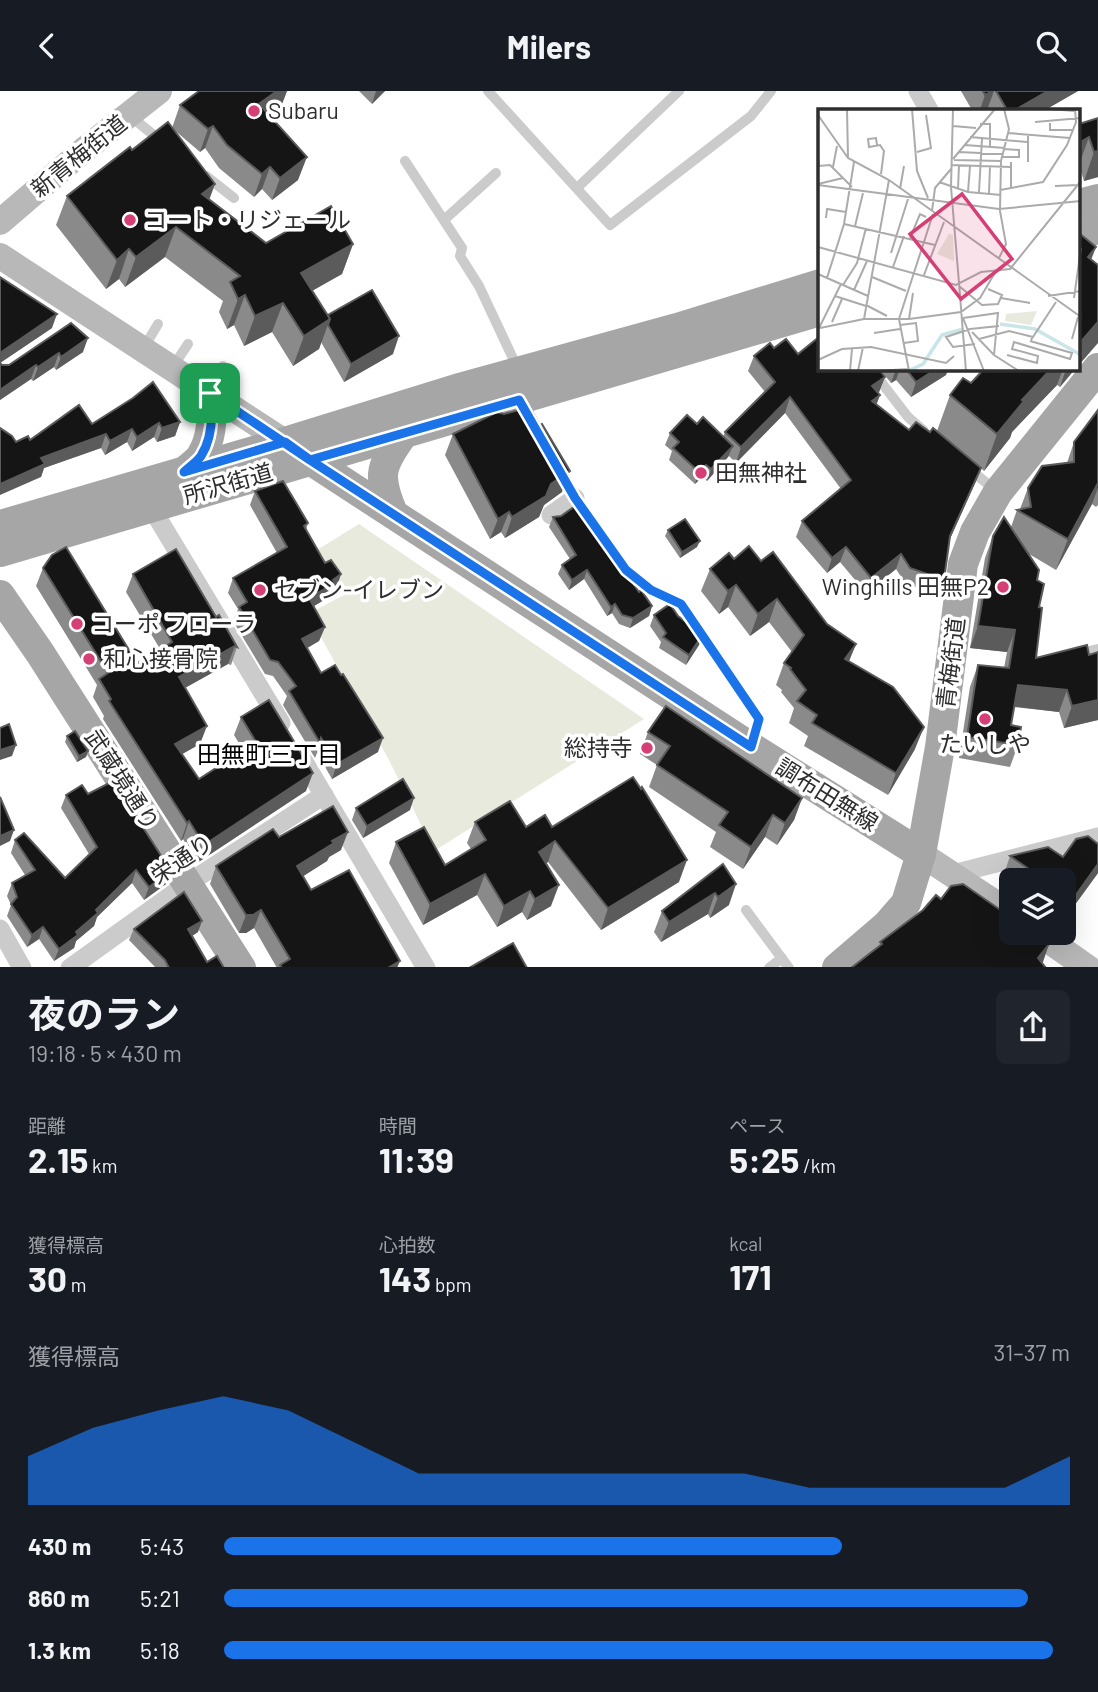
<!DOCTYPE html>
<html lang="ja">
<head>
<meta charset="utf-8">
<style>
	:root { --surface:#171b24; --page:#20242c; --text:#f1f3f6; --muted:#9ea1a6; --accent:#1a73e8 }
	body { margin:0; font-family:Barlow,"Noto Sans JP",sans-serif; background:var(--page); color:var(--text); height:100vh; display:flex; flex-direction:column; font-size:26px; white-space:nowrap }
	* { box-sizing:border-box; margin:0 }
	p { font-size:23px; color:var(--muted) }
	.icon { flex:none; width:38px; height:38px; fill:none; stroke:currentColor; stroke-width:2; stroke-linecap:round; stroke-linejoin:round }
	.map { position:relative; height:876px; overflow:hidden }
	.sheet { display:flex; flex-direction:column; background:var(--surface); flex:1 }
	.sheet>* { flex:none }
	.controls { position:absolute; left:999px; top:777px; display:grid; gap:14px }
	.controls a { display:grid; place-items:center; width:77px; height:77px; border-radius:10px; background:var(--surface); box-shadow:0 7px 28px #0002; font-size:35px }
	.pin { position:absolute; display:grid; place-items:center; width:60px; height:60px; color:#fff; margin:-30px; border-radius:14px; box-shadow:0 4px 10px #0006 }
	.round { display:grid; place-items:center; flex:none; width:74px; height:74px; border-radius:10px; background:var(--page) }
	.overview { display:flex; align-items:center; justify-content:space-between; height:119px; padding:0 28px }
	h1 { font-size:38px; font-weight:700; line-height:52px }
	.metrics { display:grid; grid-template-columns:repeat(3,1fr); gap:10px; height:119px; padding:7px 28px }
	.metrics div { display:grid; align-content:center }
	.metrics b { font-size:35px; font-weight:700 }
	.metrics small { font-size:19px; font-weight:400 }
	.metrics p { font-size:19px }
	.chart { height:196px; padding:14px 28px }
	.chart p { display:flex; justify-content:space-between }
	.chart svg { width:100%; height:126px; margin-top:7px; fill:var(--accent); opacity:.7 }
	ul { padding:0 28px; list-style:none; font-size:23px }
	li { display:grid; grid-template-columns:112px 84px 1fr; align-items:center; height:52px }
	li i { height:18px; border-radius:9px; background:var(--accent) }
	header { display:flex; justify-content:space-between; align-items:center; height:91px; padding:0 28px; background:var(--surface); font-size:32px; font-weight:700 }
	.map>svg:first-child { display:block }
	.green { fill:#e7eadc }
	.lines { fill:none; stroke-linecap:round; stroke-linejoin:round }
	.lane { stroke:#cbcbcb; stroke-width:10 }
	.street { stroke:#cbcbcb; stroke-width:19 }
	.secondary { stroke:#b8b8b8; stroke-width:26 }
	.primary { stroke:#a6a6a6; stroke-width:30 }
	.wall { fill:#8a8a8a }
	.shaded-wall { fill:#5b5b5b }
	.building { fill:#151515; stroke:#5b5b5b; stroke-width:2 }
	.route-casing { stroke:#fff; stroke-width:14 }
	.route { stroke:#1a73e8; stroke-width:9 }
	.poi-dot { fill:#d53f75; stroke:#fff; stroke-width:2.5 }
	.labels { text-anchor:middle; stroke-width:7; stroke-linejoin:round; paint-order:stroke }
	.poi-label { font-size:23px; fill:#2e2e2e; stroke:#fff; text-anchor:start }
	.street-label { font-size:23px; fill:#2e2e2e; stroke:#fff }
	.neighbourhood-label { font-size:24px; fill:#000; stroke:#fff }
	.inset-river { fill:none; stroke:#cae5e8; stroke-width:3.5 }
	.inset-road { fill:none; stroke:#ababab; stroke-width:2 }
	.view { fill:#d53f75; fill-opacity:0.15; stroke:#d53f75; stroke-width:3.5 }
	.inset-edge { fill:none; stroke:#2e2e2e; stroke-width:3.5 }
</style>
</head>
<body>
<header><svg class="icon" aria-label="back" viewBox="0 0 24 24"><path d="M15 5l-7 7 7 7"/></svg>Milers<svg class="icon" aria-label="search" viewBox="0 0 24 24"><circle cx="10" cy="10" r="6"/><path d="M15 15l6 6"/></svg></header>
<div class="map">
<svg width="1098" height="877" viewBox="0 0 1098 877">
	<rect width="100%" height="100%" fill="#fff"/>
	<polygon class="green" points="359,433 644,628 434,760 389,669 308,523 344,504 317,459"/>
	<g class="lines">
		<g class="lane">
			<polyline points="488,0 610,134 751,25 771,0"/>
			<polyline points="129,24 161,50"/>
			<polyline points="405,70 462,157 460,165 479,195 517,276"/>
			<polyline points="206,85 234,107"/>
			<polyline points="577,97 679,0"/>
			<polyline points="444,129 496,82"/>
			<polyline points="143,258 158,233"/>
			<polyline points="172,277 188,253"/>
			<polyline points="871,278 908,326 924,340"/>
			<polyline points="209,297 223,275"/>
			<polyline points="968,377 994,398"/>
			<polyline points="561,382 575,407 626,479 651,499 681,513 759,628 752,652"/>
			<polyline points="1081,562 1098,558"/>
			<polyline points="746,819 789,877"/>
			<polyline points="769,877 782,867"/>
		</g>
		<g class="street">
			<polyline points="918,0 929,19"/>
			<polyline points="151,416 281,632"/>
			<polyline points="551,424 575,407"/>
			<polyline points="300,664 426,877"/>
			<polyline points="953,783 1098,746"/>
			<polyline points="0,838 22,877"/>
			<polyline points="70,877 187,793 324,704"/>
		</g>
		<g class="secondary">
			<polyline points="0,131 84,59 159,0"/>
			<polyline points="0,165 297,359"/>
			<polyline points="921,763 1012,823"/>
			<polyline points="1038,842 1088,877"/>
		</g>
		<g class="primary">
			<polyline points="1079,113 1098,108"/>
			<polyline points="1079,144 1098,138"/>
			<polyline points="310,369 751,656 921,763"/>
			<path d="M184,381C189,376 197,371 201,365C213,346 213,323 210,302"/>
			<path d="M393,422C376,383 381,375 404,342"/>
			<polyline points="0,434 285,351 456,298 677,237 820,193"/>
			<polyline points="0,461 820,220"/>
			<polyline points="0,504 40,562 241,877"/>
			<polyline points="837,877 886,835 906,812 921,763 940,656 963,473 975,441 998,401 1098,277"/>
		</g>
	</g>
	<g class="wall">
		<polygon points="199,0 287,0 282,13 268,23 298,89 272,109 262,98 254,106 219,77 205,57 200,61 172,37 180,14"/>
		<polygon points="359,0 385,0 372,13"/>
		<polygon points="961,0 1078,0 1045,19 972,19"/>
		<polygon points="1098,27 1098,86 1084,90 1079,74 1079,33"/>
		<polygon points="132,59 209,108 266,152 353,153 342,183 312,199 328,225 393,263 344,291 321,251 319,258 293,275 272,241 244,255 234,234 227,238 219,221 223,210 165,166 125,196 119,188 106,198 56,134 67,105"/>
		<polygon points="0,186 52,237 0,272 2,274 9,274 71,232 83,261 56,279 54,276 33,290 31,288 0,309"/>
		<polygon points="774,257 885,286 879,301 878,302 880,304 876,314 909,339 930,341 937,340 950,304 971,292 984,278 1075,278 1060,296 1057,294 1012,341 1010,347 984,380 981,377 975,392 949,450 944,489 938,504 905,492 896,478 866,502 840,471 827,482 796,446 802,430 841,398 785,322 736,372 729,365 707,390 702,386 695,393 669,369 672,360 665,354 670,342 697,333 723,346 725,341 765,301 748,280 754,265"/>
		<polygon points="880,278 948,278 946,284 911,306 896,289 891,292"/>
		<polygon points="1098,319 1098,414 1096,416 1092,413 1056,479 1029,463 1037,489 1039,516 1036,567 1089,564 1098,561 1098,629 1064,637 1059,621 1014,616 1011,634 1018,654 1010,676 959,667 970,596 978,574 1004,577 1007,561 970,557 985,467 993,445 1011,436 1017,419 1020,418 1028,397 1067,372 1074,351"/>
		<polygon points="180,331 175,345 157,351 154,346 132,360 127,351 105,364 101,357 44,377 41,386 16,351 30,349 92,333"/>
		<polygon points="453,343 562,401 544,414 539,426 505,447 501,441 490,448 445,364"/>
		<polygon points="255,400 308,432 306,439 325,472 341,483 336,498 331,501 329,506 314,515 325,536 319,550 307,557 321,582 378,661 332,688 317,662 315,667 283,614 287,605 273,585 265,583 233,530 238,518 228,502 233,487 277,462 250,414"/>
		<polygon points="553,426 639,501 652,515 649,525 630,537 619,533 612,522 607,525 584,488 569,499 558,483 562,474 570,468 549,436"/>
		<polygon points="668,439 697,456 680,467 665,445"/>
		<polygon points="734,468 761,470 827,533 856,553 849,570 915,658 888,704 804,655 808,645 789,632 794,617 781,601 782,599 776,594 784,572 792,561 769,531 750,545 728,516 719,523 701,500 710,478"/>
		<polygon points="43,477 137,572 160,558 126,501 133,483 216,526 237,556 231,574 228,573 185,597 200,653 182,663 199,688 243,659 234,644 241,626 306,700 197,772 183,748 181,750 103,628 104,625 93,606 97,594 36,495"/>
		<polygon points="654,524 678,525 703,543 699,554 686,574 659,557 661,551 650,535"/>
		<polygon points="648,641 802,707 794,729 777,754 765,746 743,778 710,756 716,741 649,696 657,674 640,663"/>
		<polygon points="67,645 88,660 86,666 77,671 65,651"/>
		<polygon points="88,703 171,780 166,793 144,809 132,792 97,826 94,835 76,850 74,857 54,870 39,848 27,856 7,825 11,814 7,805 12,792 25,784 11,762 15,749 65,787 89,763 61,717 66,704"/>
		<polygon points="356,717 410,719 363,747 352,729"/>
		<polygon points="475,731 526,736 552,736 679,791 601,839 548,771 546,772 551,815 527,829 522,821 497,836 477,804 423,834 389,772 396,751 445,774 471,758 467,752"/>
		<polygon points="279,746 341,759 329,766 327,770 303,785 311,799 388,877 277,877 254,837 246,842 239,842 210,793 216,775"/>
		<polygon points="1098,753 1098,782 1066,826 1064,824 1064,789 1013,789 1004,783 1010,765 1063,766"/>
		<polygon points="723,773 729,814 710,827 708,823 661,851 654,841 662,820"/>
		<polygon points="134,838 198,841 192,845 207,871 224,877 156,877 129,849"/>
	</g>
	<g class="shaded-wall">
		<polygon points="277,0 287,0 282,13 251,36 259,13"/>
		<polygon points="376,0 385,0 372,13"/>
		<polygon points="993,0 994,0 987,19 980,19 985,4"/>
		<polygon points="1048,0 1078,0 1045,19 1015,19"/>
		<polygon points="213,35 205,57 200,61 208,38"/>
		<polygon points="1089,46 1079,74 1079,52"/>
		<polygon points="1098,60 1098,86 1084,90 1094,61"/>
		<polygon points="307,66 298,89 272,109 280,87"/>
		<polygon points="270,76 262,98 254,106 262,83"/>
		<polygon points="215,93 204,123 202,103"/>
		<polygon points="176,136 165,166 125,196 136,166"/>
		<polygon points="353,153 342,183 291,212 301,182"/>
		<polygon points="1096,156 1082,193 1088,166"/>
		<polygon points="129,158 119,188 106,198 117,169"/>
		<polygon points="245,204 234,234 227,238 238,208"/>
		<polygon points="283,212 272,241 244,255 255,225"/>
		<polygon points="57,223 52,237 0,272 0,262"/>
		<polygon points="330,228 319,258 293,275 304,245"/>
		<polygon points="1098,231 1098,252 1079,274 1079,253"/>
		<polygon points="399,245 393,263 344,291 351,273"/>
		<polygon points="88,247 83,261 56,279 61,266"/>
		<polygon points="59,262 54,276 33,290 38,276"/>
		<polygon points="36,274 31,288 0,309 0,299"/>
		<polygon points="896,278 900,278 896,289 891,292"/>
		<polygon points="936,278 948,278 946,284 911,306 916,291"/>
		<polygon points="1051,278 1063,278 1057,294 1012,341 1010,347 984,380 997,343 1022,309"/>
		<polygon points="1066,278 1075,278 1060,296"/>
		<polygon points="885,286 879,301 867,310 872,295"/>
		<polygon points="880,304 874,320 872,310"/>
		<polygon points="790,306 785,322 736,372 741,356"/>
		<polygon points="180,331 175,345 157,351 162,337"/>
		<polygon points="159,332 154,346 132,360 137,346"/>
		<polygon points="132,338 127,351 105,364 110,350"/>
		<polygon points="106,343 101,357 44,377 41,386 0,404 0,393 41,367"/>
		<polygon points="733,355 728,366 707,390 711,378"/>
		<polygon points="706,374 702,386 695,393 699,381"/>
		<polygon points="981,377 975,392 944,461 950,445"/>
		<polygon points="570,380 562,401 544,414 539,426 505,447 512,426 551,393"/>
		<polygon points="1098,392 1098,397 1092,413 1056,479 1068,448"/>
		<polygon points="509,421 501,441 490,448 498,428"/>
		<polygon points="700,450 697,456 680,467 682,461"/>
		<polygon points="846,456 840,471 827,482 832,467"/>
		<polygon points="901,463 896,478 866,502 871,487"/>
		<polygon points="587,479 584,488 569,499 572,489"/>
		<polygon points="341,483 336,498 331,501 329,506 304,521 309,507"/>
		<polygon points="736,494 728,516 719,523 728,500"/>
		<polygon points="777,508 769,531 750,545 758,523"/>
		<polygon points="615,513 612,522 607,525 611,516"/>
		<polygon points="652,515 649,525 630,537 633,527"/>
		<polygon points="978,535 1015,539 1007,561 970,557"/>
		<polygon points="325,536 319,550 297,563 302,548"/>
		<polygon points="703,543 699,554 686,574 689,564"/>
		<polygon points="856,553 847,575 845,568"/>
		<polygon points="235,555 228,573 172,604 179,586"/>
		<polygon points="1018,594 1067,599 1059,621 1010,615"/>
		<polygon points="1098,609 1098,629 1064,637 1072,615"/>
		<polygon points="207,635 200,653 168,671 175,653"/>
		<polygon points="924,636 915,658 888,704 896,682"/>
		<polygon points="383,647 378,661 332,688 337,673"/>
		<polygon points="16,654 12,665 0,669 0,659"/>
		<polygon points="88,660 86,666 77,671 79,665"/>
		<polygon points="313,682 306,700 197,772 204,754"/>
		<polygon points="414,707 410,719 363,747 367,735"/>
		<polygon points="802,707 794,729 777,754 785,732"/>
		<polygon points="773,724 765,746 743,778 751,756"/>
		<polygon points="189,730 183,748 181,750 187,732"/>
		<polygon points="14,739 10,750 0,755 0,745"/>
		<polygon points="348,741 341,759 329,766 327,770 291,793 297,775 332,750"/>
		<polygon points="555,750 548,771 532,782 539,761"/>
		<polygon points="687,769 679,791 601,839 608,817"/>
		<polygon points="1098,773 1098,782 1066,826 1073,808"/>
		<polygon points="136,779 132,792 97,826 94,835 76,850 74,857 54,870 59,858"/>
		<polygon points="171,780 166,793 144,809 149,796"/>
		<polygon points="485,783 477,804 423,834 430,813"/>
		<polygon points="736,793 729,814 710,827 718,806"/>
		<polygon points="559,794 551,815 527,829 535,808"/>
		<polygon points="530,800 522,821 497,836 504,815"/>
		<polygon points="715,802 708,823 661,851 669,831"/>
		<polygon points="261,819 254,837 246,842 239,842 246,824"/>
		<polygon points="202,830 198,841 184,850 188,838"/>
		<polygon points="43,836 39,848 27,856 32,844"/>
		<polygon points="1049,853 1041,877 1038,867"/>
		<polygon points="400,870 397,877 388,877"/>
	</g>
	<g class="building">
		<polygon points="199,0 277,0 259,13 307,66 280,87 270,76 262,83 227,54 213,35 208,38 180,14"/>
		<polygon points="983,0 993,0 985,4"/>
		<polygon points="996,0 1048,0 1015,19 1007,19"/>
		<polygon points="1098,27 1098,60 1094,61 1089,46 1079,52 1079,33"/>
		<polygon points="168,31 215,93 202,103 266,152 331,115 353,153 301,182 330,228 304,245 283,212 255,225 245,204 238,208 230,191 240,185 176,136 136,166 129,158 117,169 67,105 130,56 132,59"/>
		<polygon points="1079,142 1096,156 1088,166 1098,174 1098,231 1079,253"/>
		<polygon points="0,186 57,223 0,262"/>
		<polygon points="372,199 399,245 351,273 328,234 330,228 328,224"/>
		<polygon points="71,232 88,247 61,266 59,262 38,276 36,274 0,299 0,272 2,274 9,274"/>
		<polygon points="820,245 820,278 879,278 885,286 872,295 880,304 872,310 909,339 916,331 930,341 933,337 981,377 950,445 944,489 910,477 901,463 871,487 846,456 832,467 802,430 851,389 790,306 741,356 725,341 775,291 754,265 770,252 774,257 786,248 798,263"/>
		<polygon points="906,278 936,278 916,291"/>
		<polygon points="984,278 1051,278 1022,309 1024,310 997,343 950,304 963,287 971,292"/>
		<polygon points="153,291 180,331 162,337 159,332 137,346 132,338 110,350 106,343 41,367 45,373 0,393 0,337 12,345 16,351 28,345 30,349 79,314 92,333 133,307"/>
		<polygon points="530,316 540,334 542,333 570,380 551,393 546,405 512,426 509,421 498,428 453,343 497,321 504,323"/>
		<polygon points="1098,319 1098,392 1068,448 1017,419 1031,416 1028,397 1042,375 1074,371 1074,351"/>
		<polygon points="687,324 697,333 703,326 733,355 711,378 706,374 699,381 673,357 679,351 670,342"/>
		<polygon points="283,390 308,432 304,435 325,472 331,469 341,483 333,489 335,492 309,507 325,536 302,548 321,582 335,574 341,584 343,583 383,647 337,673 321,647 320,652 289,600 296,595 278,571 270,569 239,516 247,511 233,487 287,456 255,400"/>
		<polygon points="578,413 639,501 641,499 652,515 633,527 622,524 615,513 611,516 587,479 572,489 562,474 576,464 553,426 561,425"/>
		<polygon points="1004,426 1039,479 1037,489 1044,493 1039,516 1042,517 1036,567 1087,554 1089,564 1098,561 1098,609 1072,615 1067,599 1018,594 1011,634 1021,636 1018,654 967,646 978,574 1009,577 1015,539 978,535 993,445"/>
		<polygon points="685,428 700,450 682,461 668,439"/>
		<polygon points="749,455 761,470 773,461 827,533 856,553 845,568 893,596 924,636 896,682 812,632 817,624 797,610 806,599 790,578 791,577 784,572 804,544 777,508 758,523 736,494 728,500 710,478 729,462 734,468"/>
		<polygon points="66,456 137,572 172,551 133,483 176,458 216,526 219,524 237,556 235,555 179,586 207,635 175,653 199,688 256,651 241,626 269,609 313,682 204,754 189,730 187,732 109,610 111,608 99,588 108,582 43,477 52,464"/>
		<polygon points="670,513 678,525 703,543 689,564 663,546 666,542 654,524"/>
		<polygon points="666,615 802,707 785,732 773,724 751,756 719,734 728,721 657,674 670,655 648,641"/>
		<polygon points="9,633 16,654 0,659 0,637"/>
		<polygon points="75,640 88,660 79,665 67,645"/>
		<polygon points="633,686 641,698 642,696 687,769 608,817 555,750 539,761 559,794 535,808 530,800 504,815 485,783 430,813 396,751 424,736 445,774 486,749 475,731 510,710 526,736 545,724 552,736"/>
		<polygon points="403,688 414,707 367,735 356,717"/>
		<polygon points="113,690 171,780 149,796 136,779 96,819 98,822 76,841 78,844 59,858 43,836 32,844 11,813 17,806 12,792 35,779 15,749 24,742 65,787 97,756 66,704 82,694 88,703"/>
		<polygon points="0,706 14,739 0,745"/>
		<polygon points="333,715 348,741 332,750 334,752 297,775 311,799 349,779 400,870 388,877 282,877 280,874 290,868 261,819 253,824 246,824 216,775 273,738 279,746"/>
		<polygon points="1088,745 1098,753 1098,773 1073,808 1064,802 1064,789 1045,789 1010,765 1048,756 1063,766 1076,748"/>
		<polygon points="723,773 736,793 718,806 715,802 669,831 662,820"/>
		<polygon points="963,793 1012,827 1012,842 1033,842 1049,853 1038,867 1046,877 851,877 882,853 880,851 923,819 936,804 941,808 951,795"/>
		<polygon points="184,801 202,830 188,838 207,871 217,865 224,877 169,877 165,869 134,838"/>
		<polygon points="513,852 527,877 469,877"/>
	</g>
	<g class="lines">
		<defs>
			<path id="route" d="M210,302C213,323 213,346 201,365C197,371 189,376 184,381L285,351L310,369L751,656L759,628L681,513L651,499L626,479L575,407L519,309L310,369L210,302"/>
		</defs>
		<use href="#route" class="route-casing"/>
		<use href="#route" class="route"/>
	</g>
	<g class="poi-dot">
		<circle cx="254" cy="20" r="7"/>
		<circle cx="130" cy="129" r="7"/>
		<circle cx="701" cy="382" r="7"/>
		<circle cx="1003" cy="496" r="7"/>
		<circle cx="260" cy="499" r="7"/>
		<circle cx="77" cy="533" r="7"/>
		<circle cx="89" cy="568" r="7"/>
		<circle cx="985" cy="628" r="7"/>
		<circle cx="647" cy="657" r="7"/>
	</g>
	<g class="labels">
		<g class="poi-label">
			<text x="268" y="28">Subaru</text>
			<text x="144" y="137">コート・リジェール</text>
			<text x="715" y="390">田無神社</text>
			<text x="989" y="504" text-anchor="end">Winghills 田無P2</text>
			<text x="274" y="507">セブン-イレブン</text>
			<text x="91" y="541">コーポ フローラ</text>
			<text x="103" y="576">和心接骨院</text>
			<text x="985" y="661" text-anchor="middle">たいしや</text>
			<text x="633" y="665" text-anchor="end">総持寺</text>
		</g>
		<g class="street-label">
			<text transform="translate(79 65) rotate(-39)" y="8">新青梅街道</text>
			<text transform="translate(228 393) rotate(-16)" y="8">所沢街道</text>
			<text transform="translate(951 572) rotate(-83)" y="8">青梅街道</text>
			<text transform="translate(122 689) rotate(57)" y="8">武蔵境通り</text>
			<text transform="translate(827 704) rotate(32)" y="8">調布田無線</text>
			<text transform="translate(182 768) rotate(-34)" y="8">栄通り</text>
		</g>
		<g class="neighbourhood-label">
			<text x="269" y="672">田無町三丁目</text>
		</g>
	</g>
	<g transform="translate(818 18)">
		<rect width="262" height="262" fill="#fff"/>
		<path d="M131,125L135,126L136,152L119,145ZM219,202L213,216L187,212L188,205Z" fill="#e7eadc"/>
		<path class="inset-river" d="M182,215L217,220L263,246M92,261L105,255L124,226L145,220"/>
		<path class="inset-road" d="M29,0L30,49M94,0L99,62L110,89M135,0L133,78L141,174M232,0L256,2M0,6L30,49L71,71L263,208M217,13L263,9M232,14V21H254M162,15H172V38M135,17L158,19M190,24L252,29M210,25V53M152,28L209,33M59,36L58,29L50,30L51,38L62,36L66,42L63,65M147,36L187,39M99,43L113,39L108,6M140,43L185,45M185,48H201V41L186,40M0,50L1,57L12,56L34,78M135,50L177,0M136,51L183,52M133,56L193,58M15,58L19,37M71,71L46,210H91L143,203L162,189L178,162M121,73L150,83L183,86M0,75L25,69M0,76L181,100L263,92M237,77L260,76M193,78V53M82,80L86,57M140,80L141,56M182,81L225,73L249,36L258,13L257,0M150,83L152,57M161,83L164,29M171,84L172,57M114,102L117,79L133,60M8,109L9,100L28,103M26,115L117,136M37,117L45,84M92,129L102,105L108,108M0,138L138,176L163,163L192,160L263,72M73,144L90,90M181,149L188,135L182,102L183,52L191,20L186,0M75,158L86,127M0,165L50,187M106,166L126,113M54,168L88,182M9,169L26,115L36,53M141,174L148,262M25,176L39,154L48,119M141,177L164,196L180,195L184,186L170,180M36,181L49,152M17,187L48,197M230,187L263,182M183,189L212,194M256,189L263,139M48,196L69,207M145,209L180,204L176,246M145,209L166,262M91,210L95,184M14,213L24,190M82,216L98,214L100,232L86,234M1,219L23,175M2,219L46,210M152,220L128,228L135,238L157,235M152,220L181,217M154,223L176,246L201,262M56,224L82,220M161,230L191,222L215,228M254,230L260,208M213,231L238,193M189,246L219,254L220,247L194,240L196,233L252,250L254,244L212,232M0,251L24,240L53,238L128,254L136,247M32,262L34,240M40,262L45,238M59,262L90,260M91,262L81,210L115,105"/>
		<path class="view" d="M144,85L194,150L143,190L92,125Z"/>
		<rect width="262" height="262" class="inset-edge"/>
	</g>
</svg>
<div class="controls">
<a><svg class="icon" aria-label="layers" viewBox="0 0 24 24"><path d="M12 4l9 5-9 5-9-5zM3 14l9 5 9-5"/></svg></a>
</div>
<div class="pin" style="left:210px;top:302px;background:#1e9e55"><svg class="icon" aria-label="arrive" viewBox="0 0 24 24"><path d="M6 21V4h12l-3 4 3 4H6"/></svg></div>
</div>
<section class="sheet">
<div class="overview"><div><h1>夜のラン</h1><p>19:18 · 5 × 430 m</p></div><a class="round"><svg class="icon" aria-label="share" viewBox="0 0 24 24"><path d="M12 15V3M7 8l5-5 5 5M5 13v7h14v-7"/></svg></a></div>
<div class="metrics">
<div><p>距離</p><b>2.15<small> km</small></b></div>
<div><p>時間</p><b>11:39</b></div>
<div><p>ペース</p><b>5:25<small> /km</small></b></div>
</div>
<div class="metrics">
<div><p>獲得標高</p><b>30<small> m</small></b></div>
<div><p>心拍数</p><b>143<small> bpm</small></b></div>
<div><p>kcal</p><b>171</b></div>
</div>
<div class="chart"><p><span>獲得標高</span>31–37 m</p>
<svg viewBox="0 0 160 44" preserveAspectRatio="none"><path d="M0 44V27L10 17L20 11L30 6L40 11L50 22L60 33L70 33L80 33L90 33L100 33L110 33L120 38L130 38L140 38L150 38L160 27V44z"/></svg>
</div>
<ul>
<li><b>430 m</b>5:43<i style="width:73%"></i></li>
<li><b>860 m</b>5:21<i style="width:95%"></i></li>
<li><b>1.3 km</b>5:18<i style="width:98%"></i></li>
</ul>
</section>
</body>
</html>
